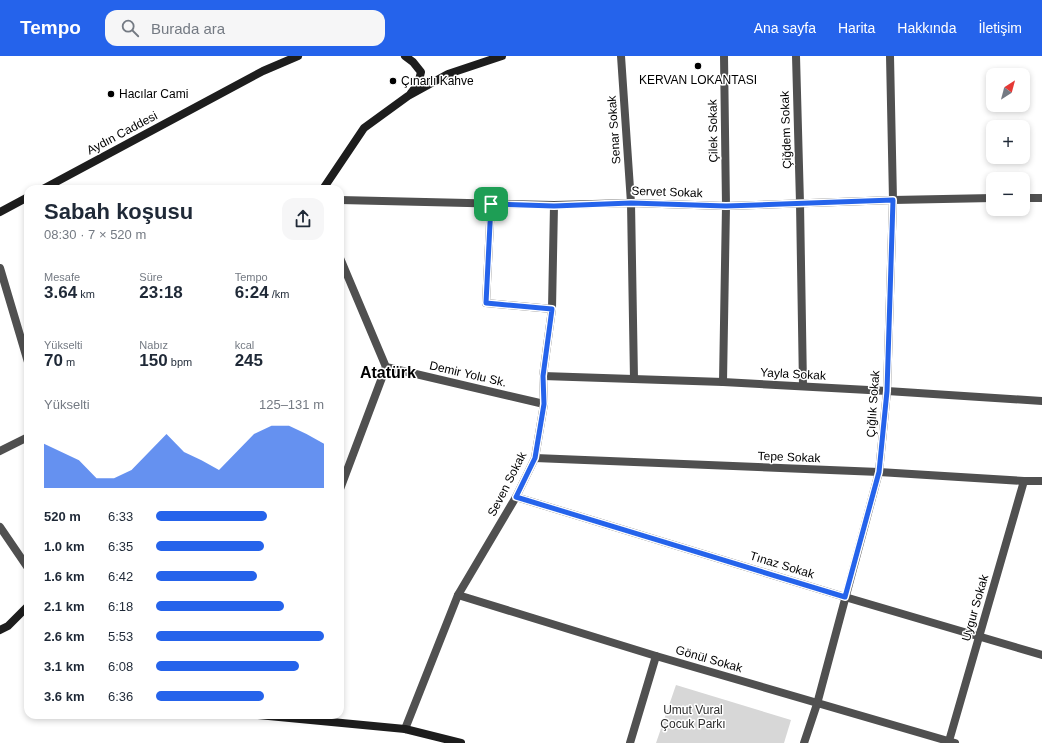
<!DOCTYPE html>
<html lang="tr">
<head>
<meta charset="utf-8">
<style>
	:root { --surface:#fff; --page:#f6f6f7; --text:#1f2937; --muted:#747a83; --accent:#2563eb }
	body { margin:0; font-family:Arial,sans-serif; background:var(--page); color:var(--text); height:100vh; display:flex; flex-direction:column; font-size:15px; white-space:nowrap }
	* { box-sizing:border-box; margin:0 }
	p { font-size:13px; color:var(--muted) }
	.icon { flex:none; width:22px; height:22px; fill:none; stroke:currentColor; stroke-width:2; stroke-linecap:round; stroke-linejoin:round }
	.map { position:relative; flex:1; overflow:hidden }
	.side { position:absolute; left:24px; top:129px; width:320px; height:534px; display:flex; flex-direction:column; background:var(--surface); border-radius:12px; box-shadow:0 2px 6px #0003 }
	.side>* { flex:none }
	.needle { width:26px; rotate:36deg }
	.fabs { position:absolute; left:986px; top:12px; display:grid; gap:8px }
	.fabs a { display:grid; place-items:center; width:44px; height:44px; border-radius:8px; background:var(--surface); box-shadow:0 2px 6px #0003; font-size:20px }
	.pin { position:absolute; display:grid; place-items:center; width:34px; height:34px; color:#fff; margin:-17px; border-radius:8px; box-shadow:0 2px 6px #0006 }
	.round { display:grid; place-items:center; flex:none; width:42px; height:42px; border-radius:12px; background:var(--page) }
	.headline { display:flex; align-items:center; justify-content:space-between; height:68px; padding:0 20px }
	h1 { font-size:22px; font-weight:700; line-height:30px }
	.metrics { display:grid; grid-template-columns:repeat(3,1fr); gap:6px; height:68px; padding:4px 20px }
	.metrics div { display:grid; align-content:center }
	.metrics b { font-size:17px; font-weight:700 }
	.metrics small { font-size:11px; font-weight:400 }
	.metrics p { font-size:11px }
	.chart { height:112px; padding:8px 20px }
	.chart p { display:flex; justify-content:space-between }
	.chart svg { width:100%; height:72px; margin-top:4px; fill:var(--accent); opacity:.7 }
	ul { padding:0 20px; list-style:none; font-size:13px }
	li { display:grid; grid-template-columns:64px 48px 1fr; align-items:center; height:30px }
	li i { height:10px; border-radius:5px; background:var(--accent) }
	header { display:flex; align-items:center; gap:24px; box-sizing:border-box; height:56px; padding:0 20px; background:var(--accent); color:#fff }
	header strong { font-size:19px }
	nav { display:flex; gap:22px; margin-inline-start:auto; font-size:14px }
	.search { width:280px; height:36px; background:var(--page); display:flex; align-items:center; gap:10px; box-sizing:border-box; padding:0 14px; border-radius:12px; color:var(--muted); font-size:15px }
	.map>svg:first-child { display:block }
	.green { fill:#d7d7d7 }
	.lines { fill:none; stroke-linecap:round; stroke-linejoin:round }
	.street { stroke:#505050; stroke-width:8 }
	.secondary { stroke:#1d1d1d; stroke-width:8 }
	.route-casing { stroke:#fff; stroke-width:8 }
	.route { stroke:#2563eb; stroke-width:5 }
	.poi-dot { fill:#000; stroke:#fff; stroke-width:1.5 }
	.labels { text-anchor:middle; stroke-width:3; stroke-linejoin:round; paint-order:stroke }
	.poi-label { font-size:12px; fill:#000; stroke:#fff; text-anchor:start }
	.street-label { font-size:12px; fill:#000; stroke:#fff }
	.park-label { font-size:12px; fill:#2e2e2e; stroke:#fff }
	.district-label { font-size:16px; font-weight:bold; fill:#000; stroke:#fff }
</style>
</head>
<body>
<header>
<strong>Tempo</strong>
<div class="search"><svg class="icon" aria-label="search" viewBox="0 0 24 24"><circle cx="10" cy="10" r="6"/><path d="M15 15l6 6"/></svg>Burada ara</div>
<nav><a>Ana sayfa</a><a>Harita</a><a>Hakkında</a><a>İletişim</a></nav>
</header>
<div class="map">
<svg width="1042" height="687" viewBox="0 0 1042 687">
	<rect width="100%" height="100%" fill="#fff"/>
	<polygon class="green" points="676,629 791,664 784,687 656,687"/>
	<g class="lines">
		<g class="street">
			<polyline points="621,0 631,147 634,323"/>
			<polyline points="796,0 800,147 803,330"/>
			<polyline points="1023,142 1042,142"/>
			<polyline points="340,144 554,149 631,147 726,150 893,144 993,142"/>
			<polyline points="491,148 486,247 552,253"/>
			<polyline points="340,202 386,311 544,348"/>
			<polyline points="0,212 28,306"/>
			<polyline points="543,320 723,326 887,335 1042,345"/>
			<polyline points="723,326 726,150 724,0"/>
			<polyline points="0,395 28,381"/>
			<polyline points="535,402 879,416 1024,425 1042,425"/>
			<polyline points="340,433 386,311"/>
			<polyline points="516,441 845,541 1042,599"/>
			<polyline points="0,471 28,512"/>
			<polyline points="458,539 656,600 955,687"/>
			<polyline points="405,673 458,539 516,441 535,402 544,348 543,320 552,253 554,149"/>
			<polyline points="949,685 1024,425"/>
			<polyline points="630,687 656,600"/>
			<polyline points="804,687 817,648 879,416 887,335 893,144 890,0"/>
		</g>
		<g class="secondary">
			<polyline points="405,0 413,6 421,16 418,28 411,37"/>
			<polyline points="43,133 263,15 298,0"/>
			<polyline points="323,133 364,72 408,40 448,18 502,0"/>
			<polyline points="0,156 28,141"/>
			<polyline points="0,574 8,570 28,550"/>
			<polyline points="258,659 405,673 461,687"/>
		</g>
	</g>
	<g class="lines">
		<defs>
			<polygon id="route" points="893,144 887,335 879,416 845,541 516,441 535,402 544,348 543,320 552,253 486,247 491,148 554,150 631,147 726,150"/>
		</defs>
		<use href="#route" class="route-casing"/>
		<use href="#route" class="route"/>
	</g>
	<g class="poi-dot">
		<circle cx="698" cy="10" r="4"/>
		<circle cx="393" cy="25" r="4"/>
		<circle cx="111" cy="38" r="4"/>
	</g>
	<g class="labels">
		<g class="poi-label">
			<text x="698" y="28" text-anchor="middle">KERVAN LOKANTASI</text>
			<text x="401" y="29">Çınarlı Kahve</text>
			<text x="119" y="42">Hacılar Cami</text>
		</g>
		<g class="street-label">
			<text transform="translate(614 74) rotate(-94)" y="4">Senar Sokak</text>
			<text transform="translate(786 74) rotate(-92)" y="4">Çiğdem Sokak</text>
			<text transform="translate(713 75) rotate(-91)" y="4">Çilek Sokak</text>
			<text transform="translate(122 77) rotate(-28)" y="4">Aydın Caddesi</text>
			<text transform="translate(667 136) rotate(2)" y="4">Servet Sokak</text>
			<text transform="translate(468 318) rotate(13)" y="4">Demir Yolu Sk.</text>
			<text transform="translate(793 318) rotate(3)" y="4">Yayla Sokak</text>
			<text transform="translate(873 348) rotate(-86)" y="4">Çığlık Sokak</text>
			<text transform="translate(789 401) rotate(2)" y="4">Tepe Sokak</text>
			<text transform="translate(507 428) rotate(-63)" y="4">Seven Sokak</text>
			<text transform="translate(782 509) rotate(17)" y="4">Tınaz Sokak</text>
			<text transform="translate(975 552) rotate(-74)" y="4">Uygur Sokak</text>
			<text transform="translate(709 603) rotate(16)" y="4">Gönül Sokak</text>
		</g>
		<g class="park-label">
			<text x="693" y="658">Umut Vural<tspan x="693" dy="14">Çocuk Parkı</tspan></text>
		</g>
		<g class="district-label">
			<text x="388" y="322">Atatürk</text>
		</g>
	</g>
</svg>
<div class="fabs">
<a><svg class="needle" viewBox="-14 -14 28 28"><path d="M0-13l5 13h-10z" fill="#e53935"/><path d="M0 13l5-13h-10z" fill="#747a83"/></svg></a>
<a>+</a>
<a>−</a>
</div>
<div class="pin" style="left:491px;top:148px;background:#1e9e55"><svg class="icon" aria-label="arrive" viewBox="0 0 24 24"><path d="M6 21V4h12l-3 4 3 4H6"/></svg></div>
<section class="side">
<div class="headline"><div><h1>Sabah koşusu</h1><p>08:30 · 7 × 520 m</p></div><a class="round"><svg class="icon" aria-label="share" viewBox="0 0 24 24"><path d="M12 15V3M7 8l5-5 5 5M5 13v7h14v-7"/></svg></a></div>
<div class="metrics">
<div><p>Mesafe</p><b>3.64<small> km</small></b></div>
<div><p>Süre</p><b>23:18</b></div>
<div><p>Tempo</p><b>6:24<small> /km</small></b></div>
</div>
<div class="metrics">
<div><p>Yükselti</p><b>70<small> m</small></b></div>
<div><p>Nabız</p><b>150<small> bpm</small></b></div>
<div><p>kcal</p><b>245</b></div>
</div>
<div class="chart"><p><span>Yükselti</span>125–131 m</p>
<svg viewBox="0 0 160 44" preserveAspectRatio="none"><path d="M0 44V17L10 22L20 27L30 38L40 38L50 33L60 22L70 11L80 22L90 27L100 33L110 22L120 11L130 6L140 6L150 11L160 17V44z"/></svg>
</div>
<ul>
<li><b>520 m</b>6:33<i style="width:66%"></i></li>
<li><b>1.0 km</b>6:35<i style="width:64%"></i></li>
<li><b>1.6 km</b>6:42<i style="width:60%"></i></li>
<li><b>2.1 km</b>6:18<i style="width:76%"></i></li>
<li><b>2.6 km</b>5:53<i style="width:100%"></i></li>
<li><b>3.1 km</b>6:08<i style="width:85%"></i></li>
<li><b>3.6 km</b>6:36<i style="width:64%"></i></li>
</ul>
</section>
</div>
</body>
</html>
